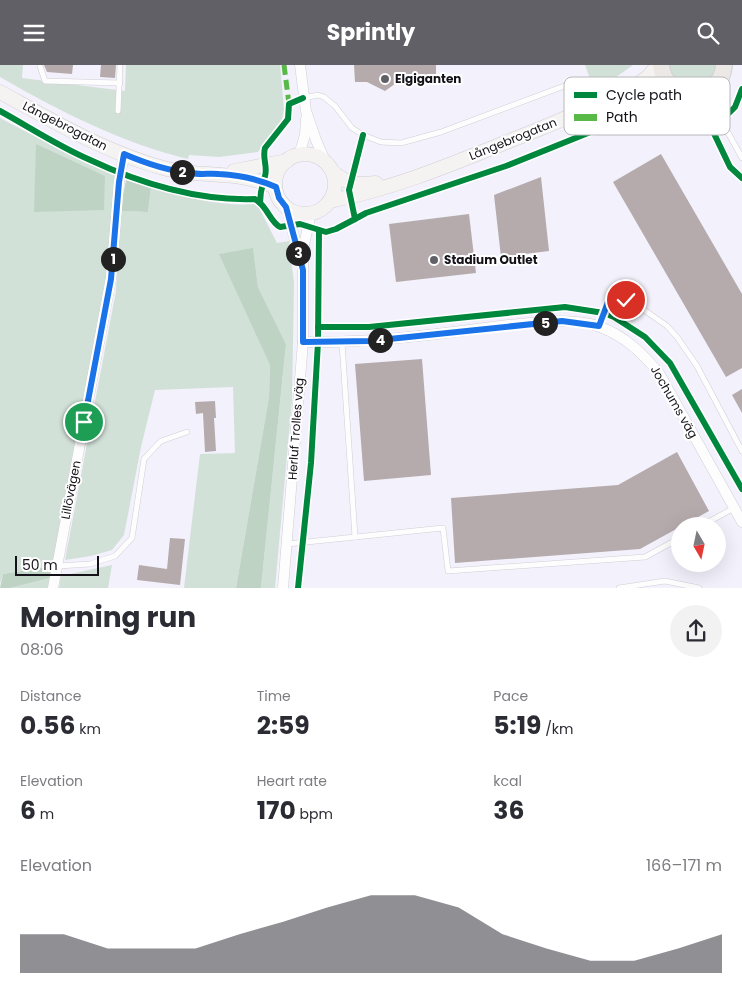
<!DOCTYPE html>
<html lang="en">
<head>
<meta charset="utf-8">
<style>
	:root { --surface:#fff; --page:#f2f2f3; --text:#2b2b33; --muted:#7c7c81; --accent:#626067 }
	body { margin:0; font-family:Poppins,sans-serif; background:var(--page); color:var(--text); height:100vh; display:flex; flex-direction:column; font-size:19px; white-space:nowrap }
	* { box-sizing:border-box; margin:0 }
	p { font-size:16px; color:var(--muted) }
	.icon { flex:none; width:28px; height:28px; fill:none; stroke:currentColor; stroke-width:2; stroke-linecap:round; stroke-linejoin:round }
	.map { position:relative; height:523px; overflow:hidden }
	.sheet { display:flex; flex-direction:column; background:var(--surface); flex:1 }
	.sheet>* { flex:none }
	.needle { width:32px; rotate:171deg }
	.controls { position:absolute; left:671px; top:452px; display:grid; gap:10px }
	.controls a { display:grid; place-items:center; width:55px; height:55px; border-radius:50%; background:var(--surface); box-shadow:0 5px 20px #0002; font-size:25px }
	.scale { position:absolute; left:15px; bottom:12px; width:84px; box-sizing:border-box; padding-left:5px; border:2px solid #141218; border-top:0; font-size:14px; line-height:18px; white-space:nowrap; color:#141218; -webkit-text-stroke:4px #fff; paint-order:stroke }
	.pin { position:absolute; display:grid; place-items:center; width:42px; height:42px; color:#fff; margin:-21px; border:2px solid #fff; border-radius:50%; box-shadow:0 1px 5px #0007 }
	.km { position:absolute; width:25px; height:25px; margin:-12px; border-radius:50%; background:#222; color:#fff; font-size:14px; line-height:25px; text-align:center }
	.round { display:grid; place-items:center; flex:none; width:52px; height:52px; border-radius:26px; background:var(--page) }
	.summary { display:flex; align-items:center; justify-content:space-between; height:85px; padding:0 20px }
	h1 { font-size:28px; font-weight:700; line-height:38px }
	.metrics { display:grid; grid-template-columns:repeat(3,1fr); gap:8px; height:85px; padding:5px 20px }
	.metrics div { display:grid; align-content:center }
	.metrics b { font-size:25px; font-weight:700 }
	.metrics small { font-size:14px; font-weight:400 }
	.metrics p { font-size:14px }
	.chart { height:140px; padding:10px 20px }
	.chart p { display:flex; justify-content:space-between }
	.chart svg { width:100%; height:90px; margin-top:5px; fill:var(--accent); opacity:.7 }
	header { display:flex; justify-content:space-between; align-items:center; height:65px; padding:0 20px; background:var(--accent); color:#fff; font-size:22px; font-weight:700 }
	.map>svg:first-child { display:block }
	.green { fill:#d2e1d8 }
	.forest { fill:#bed3c4 }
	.building { fill:#b5abad }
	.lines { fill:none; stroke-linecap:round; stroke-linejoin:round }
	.lane-casing { stroke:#d0ced5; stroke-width:6 }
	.street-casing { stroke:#d0ced5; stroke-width:11 }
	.secondary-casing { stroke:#d0ced5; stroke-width:15 }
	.primary-casing { stroke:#d1cfd4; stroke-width:18 }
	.lane { stroke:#fdfdfe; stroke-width:5 }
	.street { stroke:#fdfdfe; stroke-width:10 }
	.secondary { stroke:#f5f3f2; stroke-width:14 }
	.primary { stroke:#ece8e6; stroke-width:16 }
	.quiet { stroke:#58b947; stroke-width:5; stroke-dasharray:10 5; stroke-linecap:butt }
	.cycleway-casing { stroke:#fff; stroke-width:9 }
	.cycleway { stroke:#00873e; stroke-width:6 }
	.route-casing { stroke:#fff; stroke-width:10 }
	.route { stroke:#1a73e8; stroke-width:6 }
	.poi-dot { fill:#626067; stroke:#fff; stroke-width:2 }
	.labels { text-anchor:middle; stroke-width:4; stroke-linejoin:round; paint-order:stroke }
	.poi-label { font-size:12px; font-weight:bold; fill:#141218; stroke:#fff; text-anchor:start }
	.street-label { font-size:12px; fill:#141218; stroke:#fff }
	.key { fill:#fff; stroke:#b8b8ba; stroke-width:1 }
	.key-label { font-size:14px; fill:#141218 }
</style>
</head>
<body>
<header><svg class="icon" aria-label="menu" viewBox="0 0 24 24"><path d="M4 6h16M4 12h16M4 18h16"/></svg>Sprintly<svg class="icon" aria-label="search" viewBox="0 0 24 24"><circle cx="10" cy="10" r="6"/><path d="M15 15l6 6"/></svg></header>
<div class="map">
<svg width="742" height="523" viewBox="0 0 742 523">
	<rect width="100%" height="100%" fill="#f3f1fb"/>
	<g class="green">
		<path d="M0,0H23L22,13L125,26L126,0H280L284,44L282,56L266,75L258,87L219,92L189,90L188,94C122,78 59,46 0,12Z"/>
		<polygon points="585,0 633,0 595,27"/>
		<polygon points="668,0 718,0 713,13 701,21 685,21 672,12"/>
		<polygon points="0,53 82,96 116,111 107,206 54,503 46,502 3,509 0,519"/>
		<path d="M151,123C185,132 221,142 257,139L277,178L289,176L294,218L292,335L275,523H261L286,279L258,222L253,184L220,189L270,299L269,332L236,523H184L200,389L235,388L233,322L155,325L141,382L124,470L112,485L91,491L65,495L116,226L120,146L148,147Z"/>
		<polygon points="112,500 108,523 59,523 61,511"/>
		<polygon points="50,513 48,523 10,523"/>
	</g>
	<g class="forest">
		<polygon points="36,79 105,111 104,145 34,147"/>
		<polygon points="126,115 151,123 148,147 120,146"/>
		<polygon points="253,183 258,222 286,279 261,523 236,523 269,332 270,300 219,189"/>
		<polygon points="46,502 54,503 50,513 10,523 0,523 3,509"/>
	</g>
	<g class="building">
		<polygon points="44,0 73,0 72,9 47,7"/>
		<polygon points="101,0 116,0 115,13 100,12"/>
		<polygon points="354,0 436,0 436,9 403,13 385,26 367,17 355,17"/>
		<polygon points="661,89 742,229 742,303 726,312 613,117"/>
		<polygon points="541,112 549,186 501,192 494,130"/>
		<polygon points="469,149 476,208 396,217 389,159"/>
		<polygon points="422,294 431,410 364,416 355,299"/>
		<polygon points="742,324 742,348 732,330"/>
		<polygon points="215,336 216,353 214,353 216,386 205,387 203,348 196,349 195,337"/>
		<polygon points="677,387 709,446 640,484 455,498 451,433 618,420"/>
		<polygon points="170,473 185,474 180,520 137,515 139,500 167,504"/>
	</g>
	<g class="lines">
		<defs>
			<g id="lane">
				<polyline points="40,1 45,16 120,18"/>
				<polyline points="708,27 720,53 742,93"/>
				<polyline points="304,33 318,30 324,32 335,41 352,63 363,70 381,77 401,78 441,67 575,17"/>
				<polyline points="118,46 120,0"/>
				<polyline points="599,261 611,229 640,242 667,261 677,272 697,301 742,386"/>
				<polyline points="342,278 355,472"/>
				<polyline points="701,461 734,443"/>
				<polyline points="287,479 443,463 448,506 645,492 680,473"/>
				<polyline points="58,501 90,499 115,491 132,473 144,394 161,376 187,367"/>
				<polyline points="619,523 665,516 699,523"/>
			</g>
			<g id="street">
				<polyline points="300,0 306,46 316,75 326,98"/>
				<polyline points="299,90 305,70 306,54"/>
				<polyline points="287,143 300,196"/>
				<path d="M303,277C356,278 408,273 461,266C498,262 566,249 600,262C625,271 642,288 659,308L742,457"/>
				<polyline points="53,523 111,213 119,117 124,89"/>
				<polyline points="283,523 303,277 303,205 304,180 311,148"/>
			</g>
			<g id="secondary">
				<path d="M0,27C53,56 108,89 167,104C205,113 238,105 275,122"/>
				<polyline points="625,28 648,12 658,0"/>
				<circle cx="305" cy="119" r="30"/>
				<polyline points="234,106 287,96"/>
				<path d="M333,107C346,119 358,120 376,118"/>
				<path d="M330,136C403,122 473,90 542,63C582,47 632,20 676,24"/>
			</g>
			<path id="primary" d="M661,0C665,39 721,39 724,0"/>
		</defs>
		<use href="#lane" class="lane-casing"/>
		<use href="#street" class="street-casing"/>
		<use href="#secondary" class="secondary-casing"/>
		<use href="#primary" class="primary-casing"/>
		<use href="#lane" class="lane"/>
		<use href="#street" class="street"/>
		<use href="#secondary" class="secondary"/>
		<use href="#primary" class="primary"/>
		<polyline class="quiet" points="284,0 289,39"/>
		<defs>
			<g id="cycleway">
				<path d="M0,46C29,62 58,81 88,94C139,118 198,136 255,134L260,138C260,125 262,122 265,111C268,102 262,93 265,83L288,54L289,39L303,33"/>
				<polyline points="708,56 730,102 742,113"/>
				<path d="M260,138C268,145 271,157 280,162L300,159L326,167L336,164L355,154L349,125L363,70"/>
				<polyline points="355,154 366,148 506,101 588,68 646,46 660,45 713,56 729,48 735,42 742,24"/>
				<polyline points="318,262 369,262 565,242 604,248 614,252 645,272 670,298 742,424"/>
				<polyline points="298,523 311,398 318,277 319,166"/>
			</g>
		</defs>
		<use href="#cycleway" class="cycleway-casing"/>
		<use href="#cycleway" class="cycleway"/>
	</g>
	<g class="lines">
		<defs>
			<path id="route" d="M84,357L111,214L119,117L124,89C145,98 168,106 191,108C200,110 210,108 219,109C238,110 258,114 276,122L279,133L286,142L303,205V277L370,276L562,256L599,261L611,229L626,235"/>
		</defs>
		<use href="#route" class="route-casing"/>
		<use href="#route" class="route"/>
	</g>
	<g class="poi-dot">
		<circle cx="385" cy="14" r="5"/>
		<circle cx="434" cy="195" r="5"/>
	</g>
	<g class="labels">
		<g class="poi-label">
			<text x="395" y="18">Elgiganten</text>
			<text x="444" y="199">Stadium Outlet</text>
		</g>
		<g class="street-label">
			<text transform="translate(65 61) rotate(27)" y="4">Långebrogatan</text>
			<text transform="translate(513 74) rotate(-22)" y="4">Långebrogatan</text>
			<text transform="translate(674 337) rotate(60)" y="4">Jochums väg</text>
			<text transform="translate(296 364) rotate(-86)" y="4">Herluf Trolles väg</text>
			<text transform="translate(71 425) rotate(-79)" y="4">Lillövägen</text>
		</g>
	</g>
	<rect x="564" y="12" width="166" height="58" rx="8" class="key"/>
	<rect x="574" y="27" width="23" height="6" fill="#00873e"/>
	<rect x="574" y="49" width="23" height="7" fill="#58b947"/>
	<g class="key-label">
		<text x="606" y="35">Cycle path</text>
		<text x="606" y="57">Path</text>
	</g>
</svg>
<div class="controls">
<a><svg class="needle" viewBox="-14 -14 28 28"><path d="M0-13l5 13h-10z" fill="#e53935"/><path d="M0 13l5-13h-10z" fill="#7c7c81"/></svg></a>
</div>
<div class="scale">50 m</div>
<div class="pin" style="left:84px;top:357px;background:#1e9e55"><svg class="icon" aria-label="arrive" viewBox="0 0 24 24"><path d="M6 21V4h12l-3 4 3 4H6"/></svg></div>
<div class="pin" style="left:626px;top:235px;background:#d93025"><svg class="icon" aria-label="check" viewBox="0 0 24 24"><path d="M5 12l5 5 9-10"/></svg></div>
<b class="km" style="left:113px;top:194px">1</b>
<b class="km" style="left:182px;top:107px">2</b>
<b class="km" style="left:298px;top:188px">3</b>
<b class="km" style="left:380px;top:275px">4</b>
<b class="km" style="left:545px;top:258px">5</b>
</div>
<section class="sheet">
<div class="summary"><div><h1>Morning run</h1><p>08:06</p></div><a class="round"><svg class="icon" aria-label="share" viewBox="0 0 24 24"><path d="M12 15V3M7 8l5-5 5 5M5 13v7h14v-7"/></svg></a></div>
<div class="metrics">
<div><p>Distance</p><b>0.56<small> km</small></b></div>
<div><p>Time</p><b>2:59</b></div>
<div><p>Pace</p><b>5:19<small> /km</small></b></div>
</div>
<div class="metrics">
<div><p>Elevation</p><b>6<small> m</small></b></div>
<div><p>Heart rate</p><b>170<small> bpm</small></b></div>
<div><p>kcal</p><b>36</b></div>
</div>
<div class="chart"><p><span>Elevation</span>166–171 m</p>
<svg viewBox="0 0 160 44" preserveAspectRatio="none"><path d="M0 44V25L10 25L20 32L30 32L40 32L50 25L60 19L70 12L80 6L90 6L100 12L110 25L120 32L130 38L140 38L150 32L160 25V44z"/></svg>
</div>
</section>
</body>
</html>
